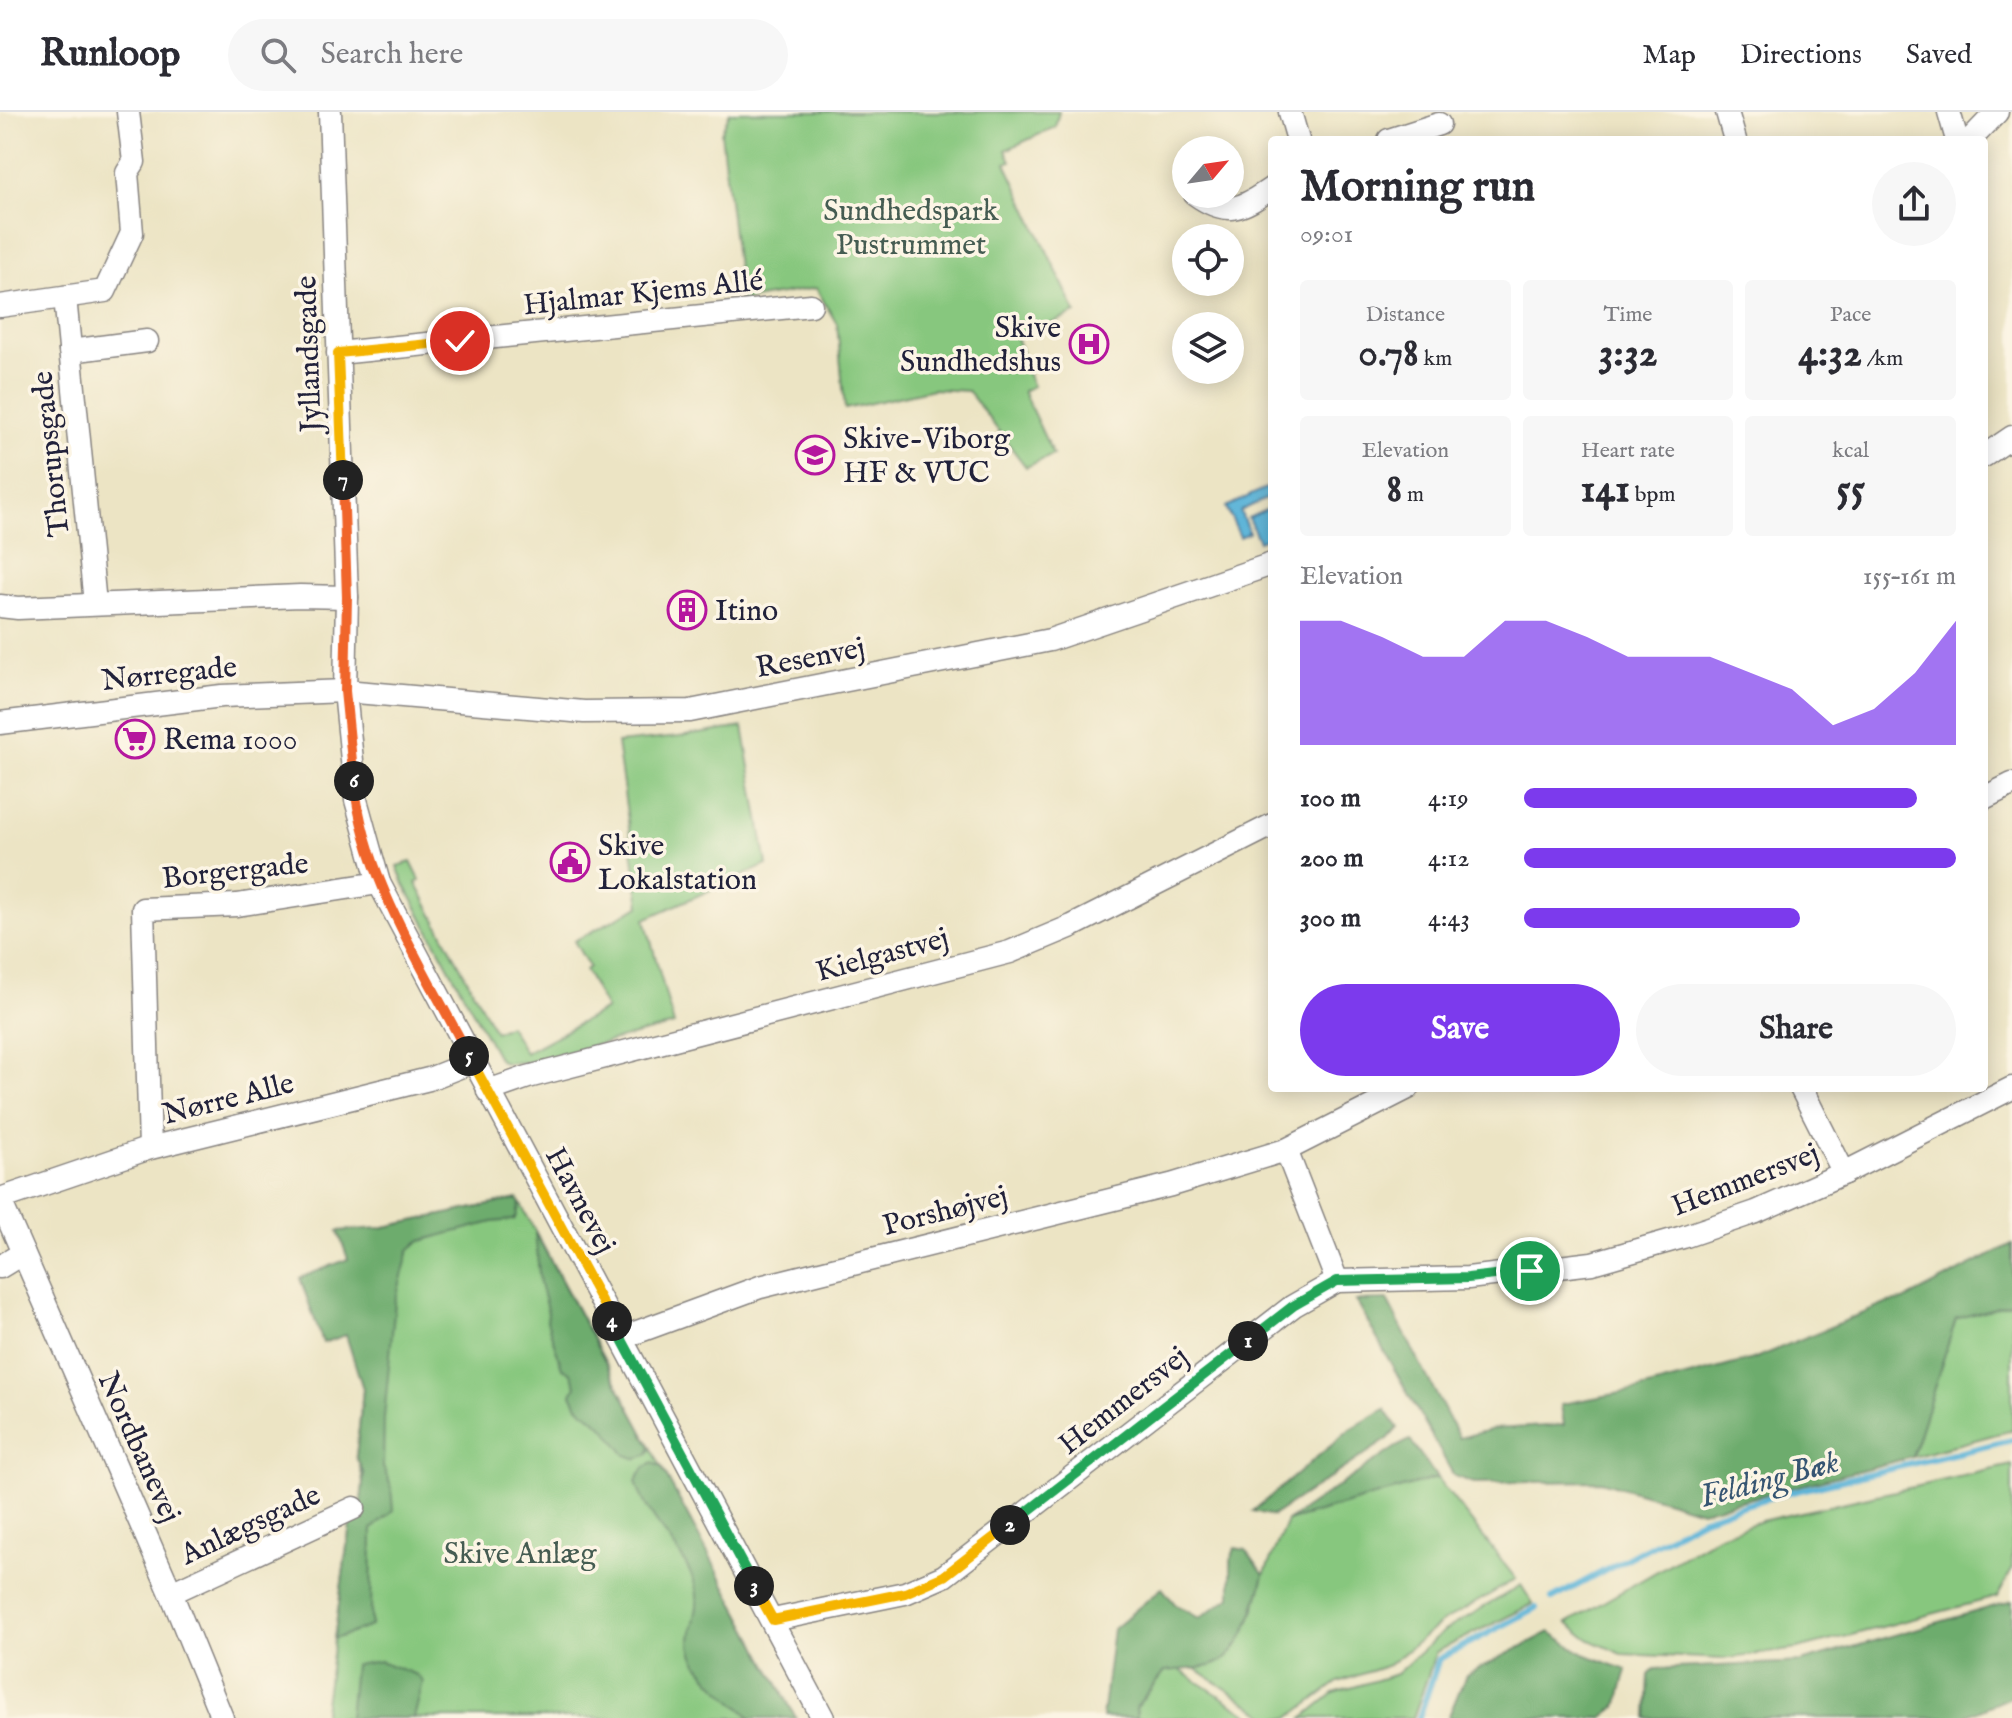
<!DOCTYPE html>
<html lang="en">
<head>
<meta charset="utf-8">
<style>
	:root { --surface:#fff; --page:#f7f7f7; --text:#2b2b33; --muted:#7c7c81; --line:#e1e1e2; --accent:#7c3aed }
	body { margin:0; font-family:"IM FELL English",serif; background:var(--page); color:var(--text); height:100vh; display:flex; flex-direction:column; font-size:30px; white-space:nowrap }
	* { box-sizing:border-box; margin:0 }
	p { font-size:26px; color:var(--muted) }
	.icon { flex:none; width:44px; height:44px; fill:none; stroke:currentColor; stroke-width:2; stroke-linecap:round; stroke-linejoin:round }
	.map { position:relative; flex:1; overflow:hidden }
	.panel { position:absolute; left:1268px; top:24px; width:720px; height:956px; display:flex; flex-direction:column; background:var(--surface); border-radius:8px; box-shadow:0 4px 20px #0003 }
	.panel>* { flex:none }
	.needle { width:52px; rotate:61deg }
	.buttons { position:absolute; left:1172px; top:24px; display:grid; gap:16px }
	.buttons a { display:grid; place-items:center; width:72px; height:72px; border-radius:50%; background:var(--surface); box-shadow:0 4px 20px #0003; font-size:40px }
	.pin { position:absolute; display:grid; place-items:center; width:68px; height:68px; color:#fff; margin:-34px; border:4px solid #fff; border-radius:50%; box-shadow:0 2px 8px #0007 }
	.km { position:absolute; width:40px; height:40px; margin:-20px; border-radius:50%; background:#222; color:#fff; font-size:22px; line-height:40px; text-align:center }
	.round { display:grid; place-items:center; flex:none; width:84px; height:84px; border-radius:42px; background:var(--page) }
	.overview { display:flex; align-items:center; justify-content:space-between; height:136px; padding:0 32px }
	h1 { font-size:44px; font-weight:800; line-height:60px }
	.metrics { display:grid; grid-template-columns:repeat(3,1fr); gap:12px; height:136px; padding:8px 32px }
	.metrics div { display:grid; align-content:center; border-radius:8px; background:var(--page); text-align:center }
	.metrics b { font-size:40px; font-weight:800 }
	.metrics small { font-size:22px; font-weight:400 }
	.metrics p { font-size:22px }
	.chart { height:224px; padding:16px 32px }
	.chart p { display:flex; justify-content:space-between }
	.chart svg { width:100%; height:144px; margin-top:8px; fill:var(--accent); opacity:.7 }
	.action { display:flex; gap:16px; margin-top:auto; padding:16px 32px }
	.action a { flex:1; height:92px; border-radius:48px; background:var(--accent); color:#fff; font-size:32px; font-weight:800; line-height:92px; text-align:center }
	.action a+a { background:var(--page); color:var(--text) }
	ul { padding:0 32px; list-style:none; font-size:26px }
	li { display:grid; grid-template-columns:128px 96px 1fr; align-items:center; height:60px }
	li i { height:20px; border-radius:10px; background:var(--accent) }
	header { display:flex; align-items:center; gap:48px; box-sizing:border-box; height:112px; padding:0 40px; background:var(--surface); border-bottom:2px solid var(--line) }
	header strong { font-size:38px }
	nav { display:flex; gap:44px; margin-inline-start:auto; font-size:28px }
	.search { width:560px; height:72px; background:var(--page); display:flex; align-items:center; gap:20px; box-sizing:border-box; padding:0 28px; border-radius:44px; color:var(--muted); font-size:30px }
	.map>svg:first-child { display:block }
	.green { fill:#87c77e; stroke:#54745c; stroke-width:2 }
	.forest { fill:#6dac6d; stroke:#486754; stroke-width:2 }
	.water { fill:#5bb4d8; stroke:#3e6b8a; stroke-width:2 }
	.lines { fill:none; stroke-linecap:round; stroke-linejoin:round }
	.stream { stroke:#5bb4d8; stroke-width:6 }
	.street-casing { stroke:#878380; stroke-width:25 }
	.street { stroke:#fff; stroke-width:22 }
	.split-1-casing { stroke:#fff; stroke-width:16 }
	.split-2-casing { stroke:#fff; stroke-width:16 }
	.split-3-casing { stroke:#fff; stroke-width:16 }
	.split-4-casing { stroke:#fff; stroke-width:16 }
	.split-5-casing { stroke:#fff; stroke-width:16 }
	.split-6-casing { stroke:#fff; stroke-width:16 }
	.split-7-casing { stroke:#fff; stroke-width:16 }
	.split-8-casing { stroke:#fff; stroke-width:16 }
	.split-1 { stroke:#22a559; stroke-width:10 }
	.split-2 { stroke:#22a559; stroke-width:10 }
	.split-3 { stroke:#f5b400; stroke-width:10 }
	.split-4 { stroke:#22a559; stroke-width:10 }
	.split-5 { stroke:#f5b400; stroke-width:10 }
	.split-6 { stroke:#f0652b; stroke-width:10 }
	.split-7 { stroke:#f0652b; stroke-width:10 }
	.split-8 { stroke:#f5b400; stroke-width:10 }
	.labels { text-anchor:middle; stroke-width:7; stroke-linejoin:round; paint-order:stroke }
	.park-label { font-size:30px; fill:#455c52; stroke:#fcf5e5 }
	.street-label { font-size:30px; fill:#22223b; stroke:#fcf5e5 }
	.poi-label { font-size:30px; fill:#22223b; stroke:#fcf5e5; text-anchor:start }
	.water-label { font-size:32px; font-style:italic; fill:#365572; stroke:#fcf5e5 }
</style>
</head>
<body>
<header>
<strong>Runloop</strong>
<div class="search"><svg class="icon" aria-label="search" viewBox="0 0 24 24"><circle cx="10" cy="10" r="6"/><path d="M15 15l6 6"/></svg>Search here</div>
<nav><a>Map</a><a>Directions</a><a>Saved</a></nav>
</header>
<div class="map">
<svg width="2012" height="1606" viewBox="0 0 2012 1606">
	<rect width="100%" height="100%" fill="#fcf5e5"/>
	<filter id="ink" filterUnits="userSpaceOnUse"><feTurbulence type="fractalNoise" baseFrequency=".0125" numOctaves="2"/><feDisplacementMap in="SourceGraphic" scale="16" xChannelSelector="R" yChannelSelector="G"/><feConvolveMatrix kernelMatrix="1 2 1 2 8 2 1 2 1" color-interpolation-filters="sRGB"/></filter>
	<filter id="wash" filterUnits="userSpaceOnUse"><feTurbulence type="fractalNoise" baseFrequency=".006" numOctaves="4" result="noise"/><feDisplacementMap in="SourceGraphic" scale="32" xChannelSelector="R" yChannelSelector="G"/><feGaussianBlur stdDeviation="1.8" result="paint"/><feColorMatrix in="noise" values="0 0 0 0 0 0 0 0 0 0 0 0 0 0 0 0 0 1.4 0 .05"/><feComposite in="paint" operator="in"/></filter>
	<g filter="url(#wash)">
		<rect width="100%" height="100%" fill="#ece4c4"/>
		<g class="green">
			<polygon points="730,0 1059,0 1055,15 1006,38 1011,49 1006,51 1076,201 1016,226 1023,243 1020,245 1033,274 1023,279 1053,343 1026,355 968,279 933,277 845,297 837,212 816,176 741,189 721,21"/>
			<polygon points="743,615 767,753 645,807 674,913 529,950 505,951 499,948 404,772 397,754 411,750 420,768 416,771 495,920 509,913 525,941 606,897 585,858 589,855 574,829 640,794 617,631 679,625"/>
			<path d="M518,1087L796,1606H323L350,1413C365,1390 367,1370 356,1344L380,1116Z"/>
			<polygon points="2012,1191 2012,1318 1912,1345 1956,1206"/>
			<polygon points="2012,1353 2012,1458 1997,1485 1798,1537 1723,1547 1622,1542 1590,1528 1567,1511 1720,1423 1761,1409"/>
			<polygon points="1437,1366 1516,1467 1441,1511 1389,1553 1338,1570 1289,1606 1270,1606 1193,1555 1217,1552 1254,1500 1264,1463 1287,1409"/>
			<polygon points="1521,1473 1533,1492 1436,1540 1413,1606 1303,1606 1334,1581 1396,1562 1444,1519"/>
			<polygon points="1178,1557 1254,1606 1137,1606 1136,1595 1165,1559"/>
		</g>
		<g class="forest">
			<polygon points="518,1087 520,1092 516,1106 513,1108 493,1110 435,1125 418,1130 409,1138 395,1190 384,1306 383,1355 391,1374 393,1399 372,1417 371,1514 334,1527 350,1413 360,1397 364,1362 356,1345 363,1277 346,1223 323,1231 300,1166 348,1147 338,1119 380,1116"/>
			<polygon points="535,1120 651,1335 648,1342 637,1347 626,1343 605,1316 578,1294 572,1282 576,1274 571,1261 562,1256 547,1209 548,1201 540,1172"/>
			<polygon points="2012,1132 2012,1191 1956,1207 1912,1345 1701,1399 1601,1369 1474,1371 1454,1364 1356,1189 1387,1188 1459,1326 1493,1317 1564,1313 1561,1292 1637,1278 1753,1247 1888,1191 1903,1189"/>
			<polygon points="1385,1297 1398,1316 1388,1327 1272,1404 1253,1399 1349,1318"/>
			<polygon points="1410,1328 1437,1366 1287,1409 1396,1335"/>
			<path d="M653,1351L661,1354L796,1606H751C733,1587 691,1558 691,1530C691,1509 703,1494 694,1470C681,1433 646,1408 636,1369L644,1356Z"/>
			<path d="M1235,1436L1246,1438L1264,1463C1256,1490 1245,1541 1216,1552C1202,1558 1181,1557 1165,1559L1136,1595L1137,1606H1102L1113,1517L1162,1476L1175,1492L1199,1506L1231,1485V1448Z"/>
			<polygon points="2012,1489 2012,1584 1961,1606 1647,1606 1649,1563 1655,1557 1801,1550"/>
			<polygon points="1550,1520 1584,1542 1627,1558 1617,1595 1602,1606 1448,1606 1466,1563"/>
			<polygon points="380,1549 417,1563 423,1570 414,1606 349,1606 354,1553"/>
		</g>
		<g class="water">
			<polygon points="1272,373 1272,388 1270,385 1240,399 1249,421 1240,425 1226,395"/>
			<polygon points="1270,396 1272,424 1259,429 1248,406"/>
		</g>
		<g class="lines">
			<g class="stream">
				<polyline points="1552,1487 1703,1406 1775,1384 2012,1328"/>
				<polyline points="1419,1606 1439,1547 1536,1496"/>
			</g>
		</g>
	</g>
	<g filter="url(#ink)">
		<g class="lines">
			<defs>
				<g id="street">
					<polyline points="330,0 347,485 345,579 356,688 379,771 823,1606"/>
					<polyline points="1290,0 1298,28"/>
					<polyline points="1727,0 1735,28"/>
					<polyline points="1949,0 1957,28"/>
					<polyline points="1389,28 1439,12"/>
					<polyline points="1970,28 1997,0"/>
					<path d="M1195,82C1228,106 1242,96 1272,76"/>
					<polyline points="65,185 95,492"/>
					<polyline points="0,194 105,179 132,121 127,61 134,50 128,0"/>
					<polyline points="70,239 147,229"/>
					<polyline points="338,241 811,193"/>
					<polyline points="1984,344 2012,325"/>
					<polyline points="0,494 18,496 300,484 347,485"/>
					<polyline points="0,611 222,584 345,579 584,600 690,599 1050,528 1272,452"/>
					<polyline points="1984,686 2012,672"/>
					<polyline points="1801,976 1844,1061"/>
					<polyline points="488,979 528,965 1010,840 1072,814 1272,713"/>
					<polyline points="150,1036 143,797 237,793 379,771"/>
					<polyline points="1286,1038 1337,1169"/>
					<polyline points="0,1087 150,1036 429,967 472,950"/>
					<polyline points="0,1088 171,1481 222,1606"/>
					<polyline points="0,1155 23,1141"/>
					<polyline points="621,1226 760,1175 1171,1073 1286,1038 1408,976"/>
					<polyline points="171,1481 354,1396"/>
					<polyline points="773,1508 905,1481 944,1464 1293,1194 1337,1169 1468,1166 1592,1151 1683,1125 1756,1100 1844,1061 2012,976"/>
				</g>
			</defs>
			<use href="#street" class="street-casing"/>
			<use href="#street" class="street"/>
		</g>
	</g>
	<g class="lines" filter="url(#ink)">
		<defs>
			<polyline id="split-1" points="1248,1229 1293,1194 1337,1169 1468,1166 1530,1159"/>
			<polyline id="split-2" points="1010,1413 1248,1229"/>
			<polyline id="split-3" points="754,1474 773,1508 905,1481 944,1464 1010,1413"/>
			<polyline id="split-4" points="612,1209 754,1474"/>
			<polyline id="split-5" points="469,944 612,1209"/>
			<path id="split-6" d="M354,669C365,769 424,856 469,944"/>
			<polyline id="split-7" points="343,368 347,485 345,579 354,669"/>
			<polyline id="split-8" points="343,368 338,241 460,229"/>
		</defs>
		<use href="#split-1" class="split-1-casing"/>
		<use href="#split-2" class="split-2-casing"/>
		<use href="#split-3" class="split-3-casing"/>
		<use href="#split-4" class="split-4-casing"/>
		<use href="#split-5" class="split-5-casing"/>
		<use href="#split-6" class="split-6-casing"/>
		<use href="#split-7" class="split-7-casing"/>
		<use href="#split-8" class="split-8-casing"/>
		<use href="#split-1" class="split-1"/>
		<use href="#split-2" class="split-2"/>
		<use href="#split-3" class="split-3"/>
		<use href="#split-4" class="split-4"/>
		<use href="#split-5" class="split-5"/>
		<use href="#split-6" class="split-6"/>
		<use href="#split-7" class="split-7"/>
		<use href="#split-8" class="split-8"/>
	</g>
	<defs>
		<symbol id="hospital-ring" viewBox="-11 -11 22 22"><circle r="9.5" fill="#fcf5e5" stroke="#b5179e" stroke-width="1.5"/><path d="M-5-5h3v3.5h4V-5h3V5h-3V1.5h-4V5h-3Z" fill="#b5179e"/></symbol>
		<symbol id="school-ring" viewBox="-11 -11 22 22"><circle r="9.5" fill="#fcf5e5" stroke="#b5179e" stroke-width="1.5"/><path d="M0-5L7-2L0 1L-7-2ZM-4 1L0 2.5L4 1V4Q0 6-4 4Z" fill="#b5179e"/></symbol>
		<symbol id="building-ring" viewBox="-11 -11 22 22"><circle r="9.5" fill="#fcf5e5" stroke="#b5179e" stroke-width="1.5"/><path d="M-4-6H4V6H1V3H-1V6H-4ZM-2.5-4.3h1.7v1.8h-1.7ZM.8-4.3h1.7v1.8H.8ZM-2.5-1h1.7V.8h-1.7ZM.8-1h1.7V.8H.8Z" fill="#b5179e"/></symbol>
		<symbol id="supermarket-ring" viewBox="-11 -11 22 22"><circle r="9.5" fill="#fcf5e5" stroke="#b5179e" stroke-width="1.5"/><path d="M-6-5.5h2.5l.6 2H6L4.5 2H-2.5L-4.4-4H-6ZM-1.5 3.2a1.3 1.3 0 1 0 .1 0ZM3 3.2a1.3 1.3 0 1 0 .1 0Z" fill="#b5179e"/></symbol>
		<symbol id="civic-ring" viewBox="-11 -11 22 22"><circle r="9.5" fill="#fcf5e5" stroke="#b5179e" stroke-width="1.5"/><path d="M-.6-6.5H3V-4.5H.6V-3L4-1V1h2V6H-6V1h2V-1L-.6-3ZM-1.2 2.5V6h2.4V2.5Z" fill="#b5179e"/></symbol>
	</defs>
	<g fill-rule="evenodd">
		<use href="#hospital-ring" x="1067" y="210" width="44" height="44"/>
		<use href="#school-ring" x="793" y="321" width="44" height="44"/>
		<use href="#building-ring" x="665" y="476" width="44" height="44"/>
		<use href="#supermarket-ring" x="113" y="605" width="44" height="44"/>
		<use href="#civic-ring" x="548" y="728" width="44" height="44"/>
	</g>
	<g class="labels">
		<g class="park-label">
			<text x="911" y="108">Sundhedspark<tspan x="911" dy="34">Pustrummet</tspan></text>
			<text x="520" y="1451">Skive Anlæg</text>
		</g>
		<g class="street-label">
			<text transform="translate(643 180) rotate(-6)" y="10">Hjalmar Kjems Allé</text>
			<text transform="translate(308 242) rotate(-92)" y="10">Jyllandsgade</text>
			<text transform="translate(50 342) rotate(-96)" y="10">Thorupsgade</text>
			<text transform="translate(810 545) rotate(-11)" y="10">Resenvej</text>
			<text transform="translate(169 561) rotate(-6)" y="10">Nørregade</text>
			<text transform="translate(235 758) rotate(-6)" y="10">Borgergade</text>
			<text transform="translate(882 842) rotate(-15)" y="10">Kielgastvej</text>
			<text transform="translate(228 986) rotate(-14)" y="10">Nørre Alle</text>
			<text transform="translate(1745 1067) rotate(-21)" y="10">Hemmersvej</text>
			<text transform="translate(581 1088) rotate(62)" y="10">Havnevej</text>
			<text transform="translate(945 1098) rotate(-14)" y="10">Porshøjvej</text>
			<text transform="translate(1123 1288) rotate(-38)" y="10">Hemmersvej</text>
			<text transform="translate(140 1335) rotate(66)" y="10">Nordbanevej</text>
			<text transform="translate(250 1412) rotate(-25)" y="10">Anlægsgade</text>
		</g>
		<g class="poi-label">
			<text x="1061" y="225" text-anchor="end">Skive<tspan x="1061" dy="34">Sundhedshus</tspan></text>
			<text x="843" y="336">Skive-Viborg<tspan x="843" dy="34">HF &amp; VUC</tspan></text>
			<text x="715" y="508">Itino</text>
			<text x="163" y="637">Rema 1000</text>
			<text x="598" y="743">Skive<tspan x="598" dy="34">Lokalstation</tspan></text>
		</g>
		<g class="water-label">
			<text transform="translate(1769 1366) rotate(-15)" y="11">Felding Bæk</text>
		</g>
	</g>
</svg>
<div class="buttons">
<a><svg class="needle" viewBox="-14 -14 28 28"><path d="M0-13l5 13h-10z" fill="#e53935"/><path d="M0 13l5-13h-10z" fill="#7c7c81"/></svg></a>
<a><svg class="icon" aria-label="locate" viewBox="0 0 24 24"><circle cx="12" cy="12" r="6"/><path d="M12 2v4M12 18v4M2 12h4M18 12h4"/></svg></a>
<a><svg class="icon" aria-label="layers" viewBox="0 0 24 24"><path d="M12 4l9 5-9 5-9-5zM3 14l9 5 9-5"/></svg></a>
</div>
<div class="pin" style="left:1530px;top:1159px;background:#1e9e55"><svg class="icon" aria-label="arrive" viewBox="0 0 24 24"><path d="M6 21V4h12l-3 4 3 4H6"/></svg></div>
<div class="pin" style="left:460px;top:229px;background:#d93025"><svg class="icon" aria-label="check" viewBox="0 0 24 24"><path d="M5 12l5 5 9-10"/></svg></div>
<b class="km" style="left:1248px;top:1229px">1</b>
<b class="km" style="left:1010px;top:1413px">2</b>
<b class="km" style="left:754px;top:1474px">3</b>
<b class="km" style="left:612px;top:1209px">4</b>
<b class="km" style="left:469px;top:944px">5</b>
<b class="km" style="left:354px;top:669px">6</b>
<b class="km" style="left:343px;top:368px">7</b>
<section class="panel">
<div class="overview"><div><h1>Morning run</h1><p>09:01</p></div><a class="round"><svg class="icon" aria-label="share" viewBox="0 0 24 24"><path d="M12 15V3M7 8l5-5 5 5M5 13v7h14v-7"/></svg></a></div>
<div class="metrics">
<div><p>Distance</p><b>0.78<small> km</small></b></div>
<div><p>Time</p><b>3:32</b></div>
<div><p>Pace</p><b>4:32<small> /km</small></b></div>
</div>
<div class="metrics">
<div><p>Elevation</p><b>8<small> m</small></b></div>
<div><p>Heart rate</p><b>141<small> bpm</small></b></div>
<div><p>kcal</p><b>55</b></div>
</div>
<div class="chart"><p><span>Elevation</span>155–161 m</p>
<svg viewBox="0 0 160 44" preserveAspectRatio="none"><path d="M0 44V6L10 6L20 11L30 17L40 17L50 6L60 6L70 11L80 17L90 17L100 17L110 22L120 27L130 38L140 33L150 22L160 6V44z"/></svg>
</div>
<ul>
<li><b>100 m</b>4:19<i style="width:91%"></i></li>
<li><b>200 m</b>4:12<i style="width:100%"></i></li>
<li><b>300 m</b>4:43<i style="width:64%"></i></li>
</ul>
<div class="action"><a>Save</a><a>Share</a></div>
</section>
</div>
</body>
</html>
